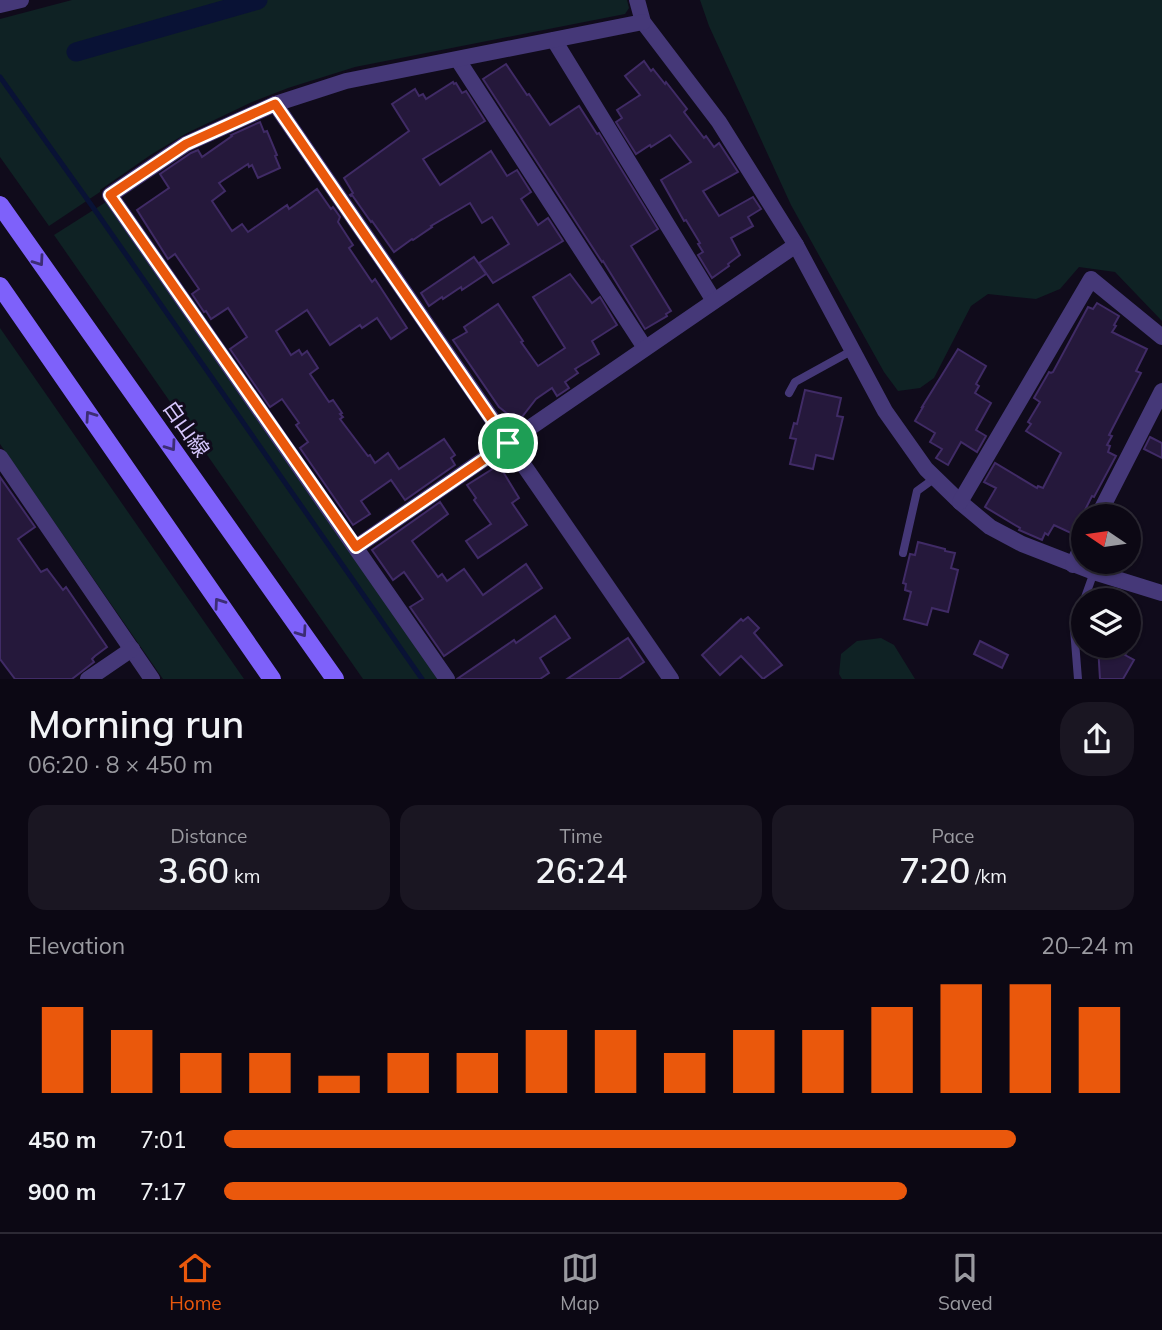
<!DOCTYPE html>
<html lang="en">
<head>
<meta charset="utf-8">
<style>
	:root { --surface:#0c0814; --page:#1a1622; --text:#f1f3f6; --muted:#9a9aa0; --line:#2c2934; --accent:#ea580c }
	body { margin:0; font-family:Mulish,"Noto Sans JP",sans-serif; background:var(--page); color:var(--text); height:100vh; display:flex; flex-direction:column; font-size:26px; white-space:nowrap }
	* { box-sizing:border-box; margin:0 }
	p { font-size:23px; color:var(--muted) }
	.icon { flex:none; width:38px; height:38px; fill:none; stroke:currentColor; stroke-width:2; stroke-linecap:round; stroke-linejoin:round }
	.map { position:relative; height:679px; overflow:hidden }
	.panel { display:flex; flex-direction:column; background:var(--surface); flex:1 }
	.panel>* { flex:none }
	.needle { width:46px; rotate:283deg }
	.tools { position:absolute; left:1071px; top:504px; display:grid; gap:14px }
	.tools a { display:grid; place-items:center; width:70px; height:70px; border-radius:50%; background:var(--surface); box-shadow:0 2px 5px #0004,0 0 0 2px var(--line); font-size:35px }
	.pin { position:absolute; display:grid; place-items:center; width:60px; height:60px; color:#fff; margin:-30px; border:4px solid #fff; border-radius:50%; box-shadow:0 2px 7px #0007 }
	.round { display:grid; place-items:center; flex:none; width:74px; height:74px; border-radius:28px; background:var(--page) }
	.head { display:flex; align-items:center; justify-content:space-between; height:119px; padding:0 28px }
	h1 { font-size:38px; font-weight:600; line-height:52px }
	.stats { display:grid; grid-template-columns:repeat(3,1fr); gap:10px; height:119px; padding:7px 28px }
	.stats div { display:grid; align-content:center; border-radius:18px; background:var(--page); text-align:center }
	.stats b { font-size:35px; font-weight:600 }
	.stats small { font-size:19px; font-weight:400 }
	.stats p { font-size:19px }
	.chart { height:196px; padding:14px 28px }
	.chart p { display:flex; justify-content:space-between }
	.chart svg { width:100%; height:126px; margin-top:7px; stroke:var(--accent); stroke-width:6 }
	ul { padding:0 28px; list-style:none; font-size:23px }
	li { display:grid; grid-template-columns:112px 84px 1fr; align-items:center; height:52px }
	li i { height:18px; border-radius:9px; background:var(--accent) }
	.tabs { display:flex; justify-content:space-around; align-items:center; height:98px; border-top:2px solid var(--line); background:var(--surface); font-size:19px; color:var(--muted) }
	.tabs a { display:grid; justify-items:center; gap:4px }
	.tabs .active { color:var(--accent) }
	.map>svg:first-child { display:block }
	.green { fill:#0f2224 }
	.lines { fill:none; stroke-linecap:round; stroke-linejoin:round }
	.stream { stroke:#091235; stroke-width:5 }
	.canal { stroke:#091235; stroke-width:19 }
	.building { fill:#25183b; stroke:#402b66; stroke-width:2 }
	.lane { stroke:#453878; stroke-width:8 }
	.street { stroke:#453878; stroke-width:16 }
	.secondary { stroke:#7e61fa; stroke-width:18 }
	.oneway { stroke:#3c2d74 }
	.route-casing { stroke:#fff; stroke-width:14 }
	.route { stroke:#ea580c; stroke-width:9 }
	.labels { text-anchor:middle; stroke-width:6; stroke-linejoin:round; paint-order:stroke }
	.street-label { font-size:21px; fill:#d6c7fd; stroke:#100b1b }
</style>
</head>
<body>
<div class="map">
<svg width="1162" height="679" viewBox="0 0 1162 679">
	<rect width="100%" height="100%" fill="#100b1b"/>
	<g class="green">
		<polygon points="72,0 627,0 629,8 625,14 355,67 288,88 252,102 187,133 152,154 100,190 100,192 49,226 0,157 0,19"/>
		<polygon points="700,0 1162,0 1162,321 1115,272 1079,267 1060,289 1036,299 988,294 971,306 934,378 920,388 898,391 884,372 791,205 709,26"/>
		<polygon points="106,202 438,679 363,679 54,235"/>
		<polygon points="0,328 244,679 163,679 0,444"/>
		<polygon points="881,638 894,645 915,679 842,679 839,674 841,654 857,641"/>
	</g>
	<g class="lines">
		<polyline class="stream" points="0,77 97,213 422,679"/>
		<polyline class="canal" points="76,52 258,0"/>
	</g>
	<g class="building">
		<polygon points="644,61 651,71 653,69 665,84 666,82 687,109 684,112 704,138 706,136 714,147 719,143 738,172 703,191 719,216 753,197 761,209 748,217 753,226 731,238 740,255 728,264 729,266 712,278 698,255 703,252 698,244 700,243 686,220 684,221 661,180 691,162 670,135 651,147 650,145 636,154 616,122 622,118 617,110 640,95 625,76"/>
		<polygon points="506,64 527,95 529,94 550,125 579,106 597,134 599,133 658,229 631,246 671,311 666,314 667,316 645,329 603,261 602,262 483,79"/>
		<polygon points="453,82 454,84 456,83 462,93 466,91 485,121 423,159 440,185 491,151 507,176 517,170 531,192 521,199 538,225 548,218 563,241 493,283 479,263 509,244 492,217 482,223 470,203 431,226 432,227 413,240 412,239 394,252 372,221 371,222 352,195 351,196 350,195 353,193 344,178 409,131 392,104 415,89 419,96 423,94 426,99"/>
		<polygon points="260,122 264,132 267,131 277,155 275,156 280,168 258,178 252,165 249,167 248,164 219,183 225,191 212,201 232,231 242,224 248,232 287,205 289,209 317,189 331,209 333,207 340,217 338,222 353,245 349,248 372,282 375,279 407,328 391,339 377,318 362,328 360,325 330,345 307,310 276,331 291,355 299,350 302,355 307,351 318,368 310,374 329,402 333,400 342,413 340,414 343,417 340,419 368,456 370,455 375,463 388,453 399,469 444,439 455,455 451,458 455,465 405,500 391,480 361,501 370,514 353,525 300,448 308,442 296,425 299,423 282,399 270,407 230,349 247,337 228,308 211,319 206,311 204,312 192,294 199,289 175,254 168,259 137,210 169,188 160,174 191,153 198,150 202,157 232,136 231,135"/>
		<polygon points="474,257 486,274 462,290 461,287 443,299 442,297 429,306 421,293"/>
		<polygon points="570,274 592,303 600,297 617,325 592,341 599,354 575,369 578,373 565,382 569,388 557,396 552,388 536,399 518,422 499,407 453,340 467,332 464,327 498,304 523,341 521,342 538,366 565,348 533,297"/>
		<polygon points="1097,303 1119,316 1114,325 1116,326 1112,332 1147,349 1136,371 1141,373 1109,435 1112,436 1107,445 1110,446 1108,452 1116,456 1094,497 1092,496 1073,534 1054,525 1048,535 1045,533 1042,540 1019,530 1020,528 985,507 996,488 984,482 995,463 1037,488 1038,486 1043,488 1061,453 1026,431 1031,424 1028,422 1040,402 1034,398 1049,372 1051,373 1053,372 1088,307 1093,309"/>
		<polygon points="958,349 986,366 976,384 979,386 975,393 991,403 976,430 986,436 977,452 961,442 948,465 936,458 942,449 930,442 935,433 915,421 923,407 922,407"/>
		<polygon points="805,390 841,398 837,416 843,417 833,459 816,455 813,469 790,464 796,439 790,438 794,423 797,424"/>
		<polygon points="1150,437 1162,443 1162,458 1144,449"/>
		<polygon points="499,465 519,498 512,503 527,525 478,558 466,541 491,524 474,500 476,498 467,485"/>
		<polygon points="0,477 35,527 18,539 41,572 47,569 63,590 66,587 107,647 95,656 92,659 94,662 72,679 15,679 0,659"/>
		<polygon points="440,502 448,514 412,541 438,577 442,574 447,581 464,569 483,595 526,564 542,588 444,656 410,607 423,599 404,572 393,580 372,550"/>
		<polygon points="918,542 945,549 945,551 955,553 951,568 958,570 948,612 932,608 927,625 904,619 911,592 905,590 906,584 903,583 910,554 915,555"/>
		<polygon points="555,616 570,638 540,658 549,673 540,679 457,679 514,640 516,643"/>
		<polygon points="748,617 759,628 754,633 782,665 763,679 741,656 720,675 702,655 741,619 743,621"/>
		<polygon points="628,638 644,662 619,679 567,679"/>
		<polygon points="980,641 1008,655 1002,668 974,654"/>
		<polygon points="1098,646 1131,646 1125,655 1134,660 1123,679 1100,679"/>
	</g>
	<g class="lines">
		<g class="lane">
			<polyline points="789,393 795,382 853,350"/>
			<polyline points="903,553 917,491 935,478"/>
			<polyline points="1084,600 1094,572"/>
			<polyline points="1078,679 1074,629 1083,604"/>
		</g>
		<g class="street">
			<polyline points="637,0 643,22 719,122 796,245 885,411 926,469 960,502 990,527 1022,544 1094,572 1162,593"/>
			<polyline points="0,5 21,0"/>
			<polyline points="554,40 714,301"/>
			<polyline points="458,60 645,348"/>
			<polyline points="275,104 671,679"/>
			<polyline points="0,457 152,679"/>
			<polyline points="960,502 1091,279 1162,337"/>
			<polyline points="1098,516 1162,391"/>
			<polyline points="356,547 796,245"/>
			<polyline points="1073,565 1083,544"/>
			<polyline points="88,679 132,649"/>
			<polyline points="447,679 110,195 186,144 275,104 346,81 643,22"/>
		</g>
		<g class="secondary">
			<polyline points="0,205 335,679"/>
			<polyline points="0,286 272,679"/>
		</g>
	</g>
	<defs><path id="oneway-chevron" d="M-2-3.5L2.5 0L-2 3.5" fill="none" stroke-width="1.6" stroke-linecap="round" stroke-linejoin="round" transform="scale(1.75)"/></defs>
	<g class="oneway">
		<use href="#oneway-chevron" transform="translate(39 261) rotate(55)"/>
		<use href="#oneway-chevron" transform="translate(90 416) rotate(-125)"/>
		<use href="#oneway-chevron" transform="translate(171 446) rotate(55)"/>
		<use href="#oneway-chevron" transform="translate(219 603) rotate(-125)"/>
		<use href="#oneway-chevron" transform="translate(302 632) rotate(55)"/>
	</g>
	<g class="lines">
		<defs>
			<polygon id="route" points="275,104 508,443 356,547 110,195 186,144"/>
		</defs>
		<use href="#route" class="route-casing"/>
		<use href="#route" class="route"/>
	</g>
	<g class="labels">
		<g class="street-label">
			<text transform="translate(186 429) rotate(55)" y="7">白山線</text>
		</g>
	</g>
</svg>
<div class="tools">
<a><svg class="needle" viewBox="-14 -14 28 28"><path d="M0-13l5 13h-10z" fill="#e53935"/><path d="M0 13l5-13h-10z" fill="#9a9aa0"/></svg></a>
<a><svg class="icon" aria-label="layers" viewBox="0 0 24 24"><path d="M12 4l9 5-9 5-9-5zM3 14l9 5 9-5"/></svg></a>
</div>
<div class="pin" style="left:508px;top:443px;background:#1e9e55"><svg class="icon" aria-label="arrive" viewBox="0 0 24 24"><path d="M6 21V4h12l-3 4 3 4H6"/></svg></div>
</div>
<section class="panel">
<div class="head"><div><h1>Morning run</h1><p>06:20 · 8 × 450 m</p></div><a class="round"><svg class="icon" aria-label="share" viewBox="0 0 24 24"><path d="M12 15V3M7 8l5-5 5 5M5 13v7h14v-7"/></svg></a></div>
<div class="stats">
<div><p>Distance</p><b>3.60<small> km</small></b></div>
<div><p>Time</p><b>26:24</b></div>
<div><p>Pace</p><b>7:20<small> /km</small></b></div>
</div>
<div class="chart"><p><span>Elevation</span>20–24 m</p>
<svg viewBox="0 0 160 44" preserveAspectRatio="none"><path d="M5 44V14M15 44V22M25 44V30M35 44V30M45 44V38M55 44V30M65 44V30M75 44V22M85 44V22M95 44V30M105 44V22M115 44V22M125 44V14M135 44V6M145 44V6M155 44V14"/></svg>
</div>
<ul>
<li><b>450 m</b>7:01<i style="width:87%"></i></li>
<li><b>900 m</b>7:17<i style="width:75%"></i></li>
</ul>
</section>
<nav class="tabs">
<a class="active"><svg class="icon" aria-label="home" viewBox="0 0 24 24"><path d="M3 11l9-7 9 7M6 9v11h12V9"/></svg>Home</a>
<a><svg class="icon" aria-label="map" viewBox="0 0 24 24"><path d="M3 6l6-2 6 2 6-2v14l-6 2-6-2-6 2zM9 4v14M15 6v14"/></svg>Map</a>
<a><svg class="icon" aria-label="saved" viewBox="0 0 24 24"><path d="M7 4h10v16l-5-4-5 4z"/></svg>Saved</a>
</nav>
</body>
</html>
